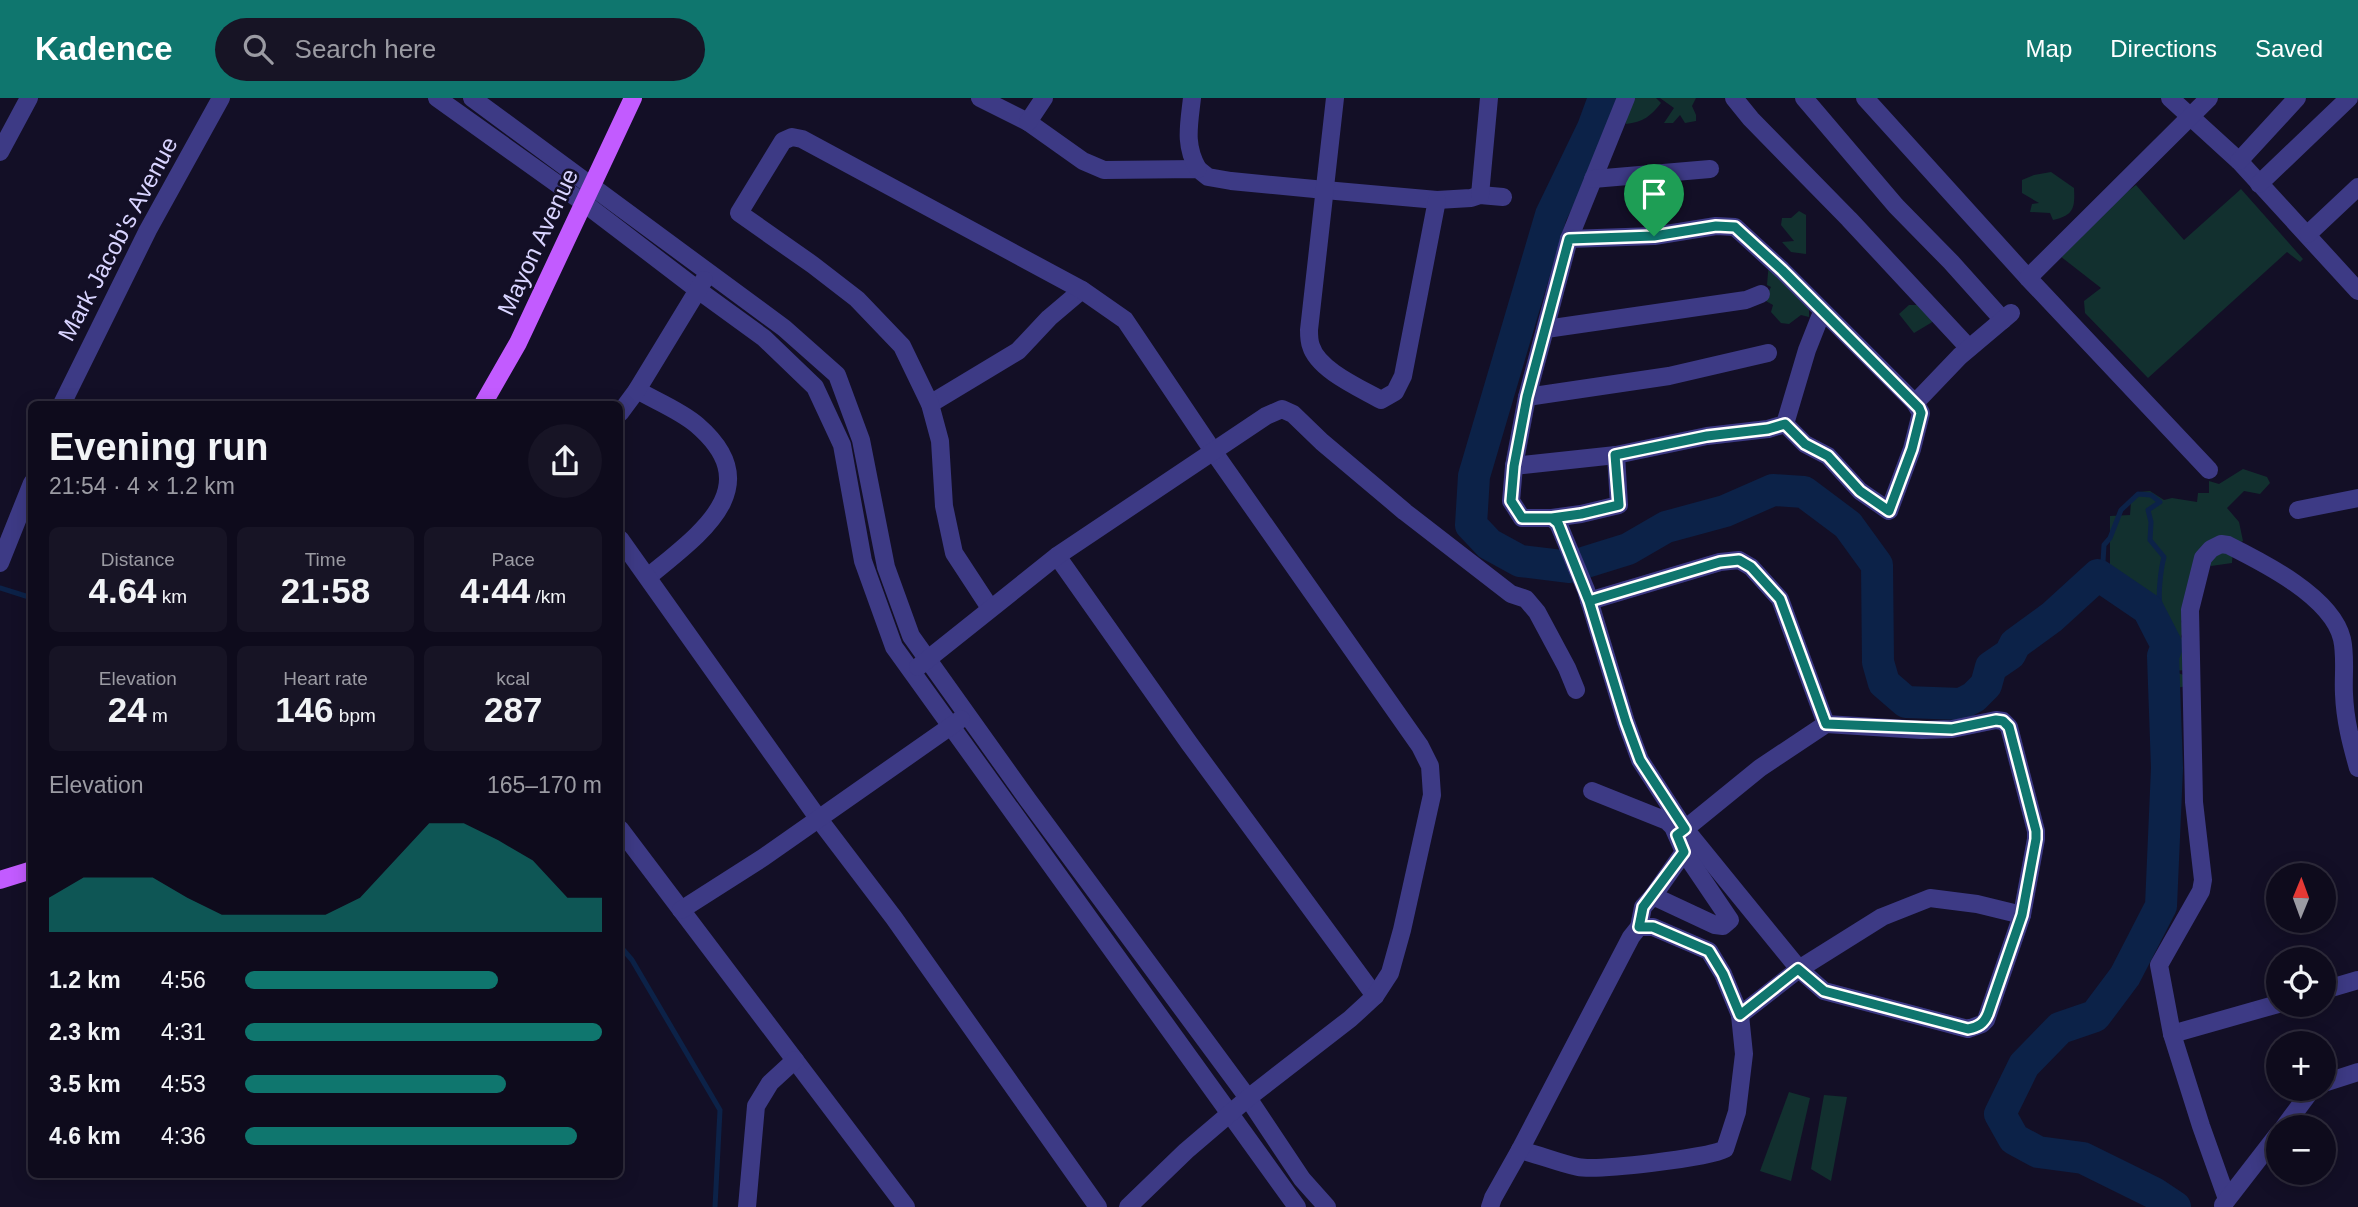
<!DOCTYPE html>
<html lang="en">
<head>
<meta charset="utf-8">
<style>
	:root { --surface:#0e0b1c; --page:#171425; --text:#f1f3f6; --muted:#9b9ba3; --line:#2e2b3b; --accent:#0f766e }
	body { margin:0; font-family:Helvetica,sans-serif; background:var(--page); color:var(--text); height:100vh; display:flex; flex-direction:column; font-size:26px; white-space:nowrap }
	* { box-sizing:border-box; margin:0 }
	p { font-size:23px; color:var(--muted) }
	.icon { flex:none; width:38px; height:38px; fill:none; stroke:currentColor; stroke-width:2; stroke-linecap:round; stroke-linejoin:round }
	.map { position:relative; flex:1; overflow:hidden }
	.side { position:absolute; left:28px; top:303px; width:595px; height:777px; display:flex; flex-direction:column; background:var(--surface); border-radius:10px; box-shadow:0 4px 18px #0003,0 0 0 2px var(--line) }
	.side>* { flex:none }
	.needle { width:46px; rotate:1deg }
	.buttons { position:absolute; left:2266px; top:765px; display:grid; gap:14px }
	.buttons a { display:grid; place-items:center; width:70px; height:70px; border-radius:50%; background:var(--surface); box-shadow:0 4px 18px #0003,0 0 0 2px var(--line); font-size:35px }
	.pin { position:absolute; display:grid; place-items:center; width:60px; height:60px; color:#fff; margin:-72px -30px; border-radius:50% 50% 50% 0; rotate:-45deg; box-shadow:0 0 7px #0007 }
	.pin .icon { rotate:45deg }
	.round { display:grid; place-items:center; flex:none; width:74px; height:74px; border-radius:37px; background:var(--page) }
	.headline { display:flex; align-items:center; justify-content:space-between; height:119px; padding:0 21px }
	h1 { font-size:38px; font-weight:600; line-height:52px }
	.figures { display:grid; grid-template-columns:repeat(3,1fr); gap:10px; height:119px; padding:7px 21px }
	.figures div { display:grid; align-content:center; border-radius:10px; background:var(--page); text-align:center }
	.figures b { font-size:35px; font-weight:600 }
	.figures small { font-size:19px; font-weight:400 }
	.figures p { font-size:19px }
	.chart { height:196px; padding:14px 21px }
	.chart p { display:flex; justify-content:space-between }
	.chart svg { width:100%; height:126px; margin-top:7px; fill:var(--accent); opacity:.7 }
	ul { padding:0 21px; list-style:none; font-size:23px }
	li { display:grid; grid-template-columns:112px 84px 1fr; align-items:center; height:52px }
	li i { height:18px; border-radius:9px; background:var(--accent) }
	header { display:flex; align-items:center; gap:42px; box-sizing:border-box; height:98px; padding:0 35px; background:var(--accent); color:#fff }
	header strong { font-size:33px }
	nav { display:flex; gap:38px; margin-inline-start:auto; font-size:24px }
	.search { width:490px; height:63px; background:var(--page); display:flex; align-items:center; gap:18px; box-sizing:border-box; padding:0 24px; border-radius:38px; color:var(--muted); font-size:26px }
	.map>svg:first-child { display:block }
	.green { fill:#12302f }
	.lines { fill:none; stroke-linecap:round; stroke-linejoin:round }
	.stream { stroke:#0c2248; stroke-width:5 }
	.river { stroke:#0c2248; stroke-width:32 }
	.minor { stroke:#3d3a85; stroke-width:18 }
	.major { stroke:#c25bff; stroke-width:18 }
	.route-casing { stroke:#fff; stroke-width:14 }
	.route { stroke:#0f766e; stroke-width:9 }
	.labels { text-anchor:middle; stroke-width:5; stroke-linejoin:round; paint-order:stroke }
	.street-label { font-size:24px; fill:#d9d4ff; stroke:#130f26 }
</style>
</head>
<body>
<header>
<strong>Kadence</strong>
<div class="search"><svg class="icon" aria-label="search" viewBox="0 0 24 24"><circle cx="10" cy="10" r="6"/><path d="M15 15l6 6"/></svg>Search here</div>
<nav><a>Map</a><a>Directions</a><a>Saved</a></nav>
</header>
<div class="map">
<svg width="2358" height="1109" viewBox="0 0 2358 1109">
	<rect width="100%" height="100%" fill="#130f26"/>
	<g class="green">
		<path d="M1627,0H1656L1661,5C1651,18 1643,24 1626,26Z"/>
		<polygon points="1660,0 1696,0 1692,8 1696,17 1696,23 1685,25 1680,17 1673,25 1664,25 1674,10"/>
		<path d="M2051,74L2074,90C2075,110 2074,117 2053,122L2050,115L2030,114L2032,106L2039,105L2022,95V82L2034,77Z"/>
		<polygon points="2136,87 2184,142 2241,91 2303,161 2300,164 2287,154 2148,280 2085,215 2084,203 2101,190 2060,158 2086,125"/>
		<polygon points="1799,113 1806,117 1806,156 1791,154 1782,144 1794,143 1781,127 1782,120 1791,120"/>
		<polygon points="1769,163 1809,191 1809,219 1801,217 1789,226 1781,225 1771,214 1773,207 1764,202 1771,189 1767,187"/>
		<polygon points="1909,207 1917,207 1934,223 1914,235 1899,216"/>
		<polygon points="2243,371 2267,379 2270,385 2260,396 2244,393 2227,410 2239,424 2243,443 2233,448 2232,465 2211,468 2202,458 2186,520 2181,523 2185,532 2181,538 2184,545 2186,572 2173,573 2186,578 2187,588 2176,590 2169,581 2166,557 2173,537 2167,516 2157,523 2143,504 2125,489 2111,491 2097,473 2102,468 2110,466 2110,418 2130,417 2131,403 2139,394 2150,393 2164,402 2172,400 2197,404 2198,395 2209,395 2209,383 2219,386"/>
		<polygon points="1789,994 1810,1000 1791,1083 1760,1073"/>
		<polygon points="1824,997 1847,999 1831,1083 1811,1071"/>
	</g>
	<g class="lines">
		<g class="stream">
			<path d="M2098,477L2103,464L2104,447L2110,440L2121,412L2138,396L2151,397L2160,404L2148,412L2151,424L2150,442L2164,459C2161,470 2157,500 2161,510C2166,527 2173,529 2167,548"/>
			<polyline points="0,490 32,500"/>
			<polyline points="620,848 632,862 720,1012 715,1109"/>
		</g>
		<polyline class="river" points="1604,0 1593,30 1551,117 1474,378 1471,427 1489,446 1520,463 1570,469 1628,451 1666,429 1725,413 1773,392 1804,394 1848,427 1877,467 1878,564 1884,585 1906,604 1961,606 1974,599 1986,587 1991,569 2010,556 2015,546 2052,519 2098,477 2148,511 2167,548 2163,558 2167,670 2161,808 2125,878 2095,918 2060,930 2024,967 2000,1016 2014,1041 2038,1054 2083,1060 2154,1095 2175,1109"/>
		<g class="minor">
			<polyline points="437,0 584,105 698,192 764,240 815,289 842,347 863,463 894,549 1297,1109"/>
			<polyline points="472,0 784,230 837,277 861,342 886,469 911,538 1028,702 1248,1000 1302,1081 1327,1109"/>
			<polyline points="980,0 1028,24 1083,63 1104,72 1198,71 1208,79 1231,83 1325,92 1437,102 1471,100 1480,97 1503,99"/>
			<path d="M1192,0C1189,27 1184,47 1198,71"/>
			<path d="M1335,0L1309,232C1309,237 1309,243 1311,248C1318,272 1360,290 1381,302L1395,294L1403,278L1437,102"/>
			<polyline points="1626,0 1569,141 1527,299 1514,368 1511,403 1522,420 1552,420 1558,425 1586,492 1626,624 1640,662 1685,731 1799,871 1824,893 1968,931 1982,926 1986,922 2022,817 2036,741 2036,733 2009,629 2003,623 1996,622 1952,631 1922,632 1826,626 1760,670 1685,731 1677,737"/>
			<polyline points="1734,0 1751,21 1849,121 1969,250"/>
			<polyline points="1804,0 1896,108 1951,164 2003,222"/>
			<polyline points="1865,0 2028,180"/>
			<polyline points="2170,0 2239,63 2358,193"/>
			<polyline points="1028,24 1044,0"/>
			<polyline points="0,54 29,0"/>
			<polyline points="2239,63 2297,0"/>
			<polyline points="1593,81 1710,71"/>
			<polyline points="2259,86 2349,0"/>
			<polyline points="1480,97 1489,0"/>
			<polyline points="2308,136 2358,89"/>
			<polyline points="1569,141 1654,138 1716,128 1735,129 1782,172 1915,305 1960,258 2011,215"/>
			<polyline points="1546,231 1746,202 1761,196"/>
			<path d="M637,292C656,303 681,313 697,327C770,390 698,437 648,479"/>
			<polyline points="1527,299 1669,278 1768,255"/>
			<polyline points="62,306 148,132 221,0"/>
			<polyline points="930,306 1018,253 1049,220 1082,192"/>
			<polyline points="620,315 637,292 704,182"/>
			<polyline points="1785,326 1805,346 1828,358 1860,393 1889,413 1912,351 1921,315 1915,305"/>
			<polyline points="1514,368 1616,357 1707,338 1768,331 1785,326 1807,252 1822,214"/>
			<polyline points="2209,372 2028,180 2209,0"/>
			<polyline points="2298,412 2358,400"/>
			<polyline points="1552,420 1581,416 1619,407 1616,357"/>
			<polyline points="620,441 818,720 894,820 1098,1109"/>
			<polyline points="1057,458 1189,645 1375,898"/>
			<polyline points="0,465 32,385"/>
			<polyline points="1589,503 1720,464 1739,462 1751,469 1780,501 1826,626"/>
			<polyline points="990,510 954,455 944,408 940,343 930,306 902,248 857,201 813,167 739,115 783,43 792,39 802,41 1082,192 1125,222 1213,353 1420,648 1430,668 1432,697 1402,832 1390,875 1375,898 1350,921 1248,1000 1186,1053 1128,1109"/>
			<polyline points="918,569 1057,458 1266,318 1282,311 1293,316 1322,344 1405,414 1511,496 1526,501 1537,514 1567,570 1576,592"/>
			<polyline points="1592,693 1667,723 1673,729 1684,754 1653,798"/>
			<polyline points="620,731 906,1109"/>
			<polyline points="681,812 764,759 961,621"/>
			<polyline points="2324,892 2358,882"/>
			<polyline points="1740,917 1799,871 1882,819 1930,800 1977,806 2022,817"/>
			<polyline points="2172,936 2278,906"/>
			<polyline points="2324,985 2358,974"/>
			<polyline points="2284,1029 2313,990"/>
			<path d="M1520,1052C1540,1057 1559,1065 1578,1069C1597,1073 1709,1060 1725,1051L1737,1014L1744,956L1740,917L1723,876L1709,853L1653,829H1639"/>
			<path d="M2227,1101L2201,1028L2172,936L2159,867L2201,793L2203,782L2194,704L2190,512L2203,460L2211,451L2221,446L2228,447C2264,465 2332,499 2342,541C2346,559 2343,578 2344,596C2345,622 2351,645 2358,670"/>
			<polyline points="2223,1107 2278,1036"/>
			<polyline points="747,1109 756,1008 770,985 795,962"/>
			<polyline points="1490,1109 1493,1100 1520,1052 1631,839 1639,829 1643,809 1653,798 1715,827 1723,828 1730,822 1684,754"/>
		</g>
		<g class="major">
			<polyline points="483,306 518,245 633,0"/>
			<polyline points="0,782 32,772"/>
		</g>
	</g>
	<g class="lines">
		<defs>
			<path id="route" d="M1654,138L1569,141L1527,299L1514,368L1511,403L1522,420H1552L1558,425L1589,503L1626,624L1640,662L1685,731L1677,737L1684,754L1643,809L1639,829H1653L1709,853L1723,876L1740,917L1798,871L1824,893L1968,931C1978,929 1984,926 1988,916L2022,817L2036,741V733L2009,629L2003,623L1996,622L1952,631L1826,626L1780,501L1751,469L1739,462L1720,464L1589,503L1558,425L1552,420L1581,416L1619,407L1615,357L1707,338L1768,331L1785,326L1805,346L1828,358L1860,393L1889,413L1912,351L1921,315L1919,310L1782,172L1735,129L1716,128L1654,138"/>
		</defs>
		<use href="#route" class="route-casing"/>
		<use href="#route" class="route"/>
	</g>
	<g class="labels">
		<g class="street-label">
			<text transform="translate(118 141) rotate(-62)" y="8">Mark Jacob's Avenue</text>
			<text transform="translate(538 144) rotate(-65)" y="8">Mayon Avenue</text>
		</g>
	</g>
</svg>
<div class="buttons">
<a><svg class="needle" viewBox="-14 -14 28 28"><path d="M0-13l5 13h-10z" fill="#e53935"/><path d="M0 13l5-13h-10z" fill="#9b9ba3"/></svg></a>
<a><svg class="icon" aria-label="locate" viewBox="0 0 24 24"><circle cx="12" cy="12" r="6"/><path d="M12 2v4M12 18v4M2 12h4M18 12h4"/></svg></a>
<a>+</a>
<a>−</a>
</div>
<div class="pin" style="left:1654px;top:138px;background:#1e9e55"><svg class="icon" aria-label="arrive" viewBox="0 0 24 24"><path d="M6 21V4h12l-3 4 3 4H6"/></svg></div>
<section class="side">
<div class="headline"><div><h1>Evening run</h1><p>21:54 · 4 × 1.2 km</p></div><a class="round"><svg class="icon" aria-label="share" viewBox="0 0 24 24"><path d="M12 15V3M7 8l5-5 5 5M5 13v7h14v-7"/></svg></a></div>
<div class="figures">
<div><p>Distance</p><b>4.64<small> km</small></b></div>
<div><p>Time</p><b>21:58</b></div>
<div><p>Pace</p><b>4:44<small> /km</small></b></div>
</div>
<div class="figures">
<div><p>Elevation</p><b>24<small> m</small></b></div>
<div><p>Heart rate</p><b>146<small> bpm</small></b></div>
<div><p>kcal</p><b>287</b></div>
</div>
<div class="chart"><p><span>Elevation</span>165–170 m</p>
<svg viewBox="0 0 160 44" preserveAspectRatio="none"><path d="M0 44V32L10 25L20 25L30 25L40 32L50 38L60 38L70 38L80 38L90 32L100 19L110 6L120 6L130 12L140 19L150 32L160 32V44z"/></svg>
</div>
<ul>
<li><b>1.2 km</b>4:56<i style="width:71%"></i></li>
<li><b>2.3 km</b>4:31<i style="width:100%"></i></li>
<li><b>3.5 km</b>4:53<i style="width:73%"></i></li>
<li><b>4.6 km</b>4:36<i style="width:93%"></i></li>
</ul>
</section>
</div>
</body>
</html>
